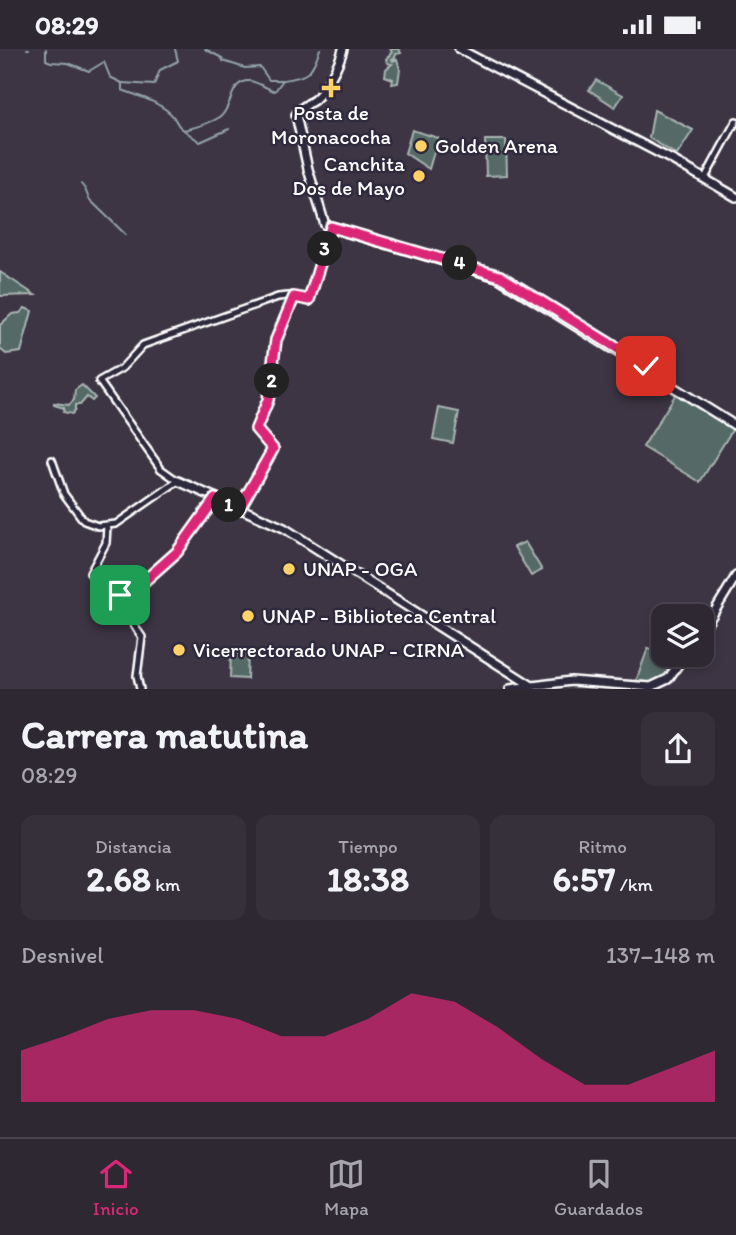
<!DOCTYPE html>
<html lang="es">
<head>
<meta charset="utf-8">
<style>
	:root { --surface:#2e2833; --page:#36303b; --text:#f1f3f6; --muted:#a7a6ac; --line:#49444e; --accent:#db2777 }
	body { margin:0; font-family:Itim,sans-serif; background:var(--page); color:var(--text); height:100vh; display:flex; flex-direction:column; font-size:26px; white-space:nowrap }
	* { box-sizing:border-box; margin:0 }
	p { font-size:23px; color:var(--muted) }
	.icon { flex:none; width:38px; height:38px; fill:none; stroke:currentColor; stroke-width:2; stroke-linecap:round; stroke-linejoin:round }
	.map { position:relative; height:640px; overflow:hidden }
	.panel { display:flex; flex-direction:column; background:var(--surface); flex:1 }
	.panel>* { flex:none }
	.tools { position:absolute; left:651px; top:555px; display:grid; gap:14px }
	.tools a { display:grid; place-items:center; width:63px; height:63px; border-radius:14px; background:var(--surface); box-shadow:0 4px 10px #0003,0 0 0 2px var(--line); font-size:35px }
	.pin { position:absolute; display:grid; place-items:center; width:60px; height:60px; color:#fff; margin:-30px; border-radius:14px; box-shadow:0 4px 10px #0006 }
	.km { position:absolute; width:35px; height:35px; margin:-18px; border-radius:50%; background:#222; color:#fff; font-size:19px; line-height:35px; text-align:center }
	.round { display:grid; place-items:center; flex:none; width:74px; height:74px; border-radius:14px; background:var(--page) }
	.summary { display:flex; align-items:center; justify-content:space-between; height:119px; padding:0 21px }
	h1 { font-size:38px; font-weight:700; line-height:52px }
	.stats { display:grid; grid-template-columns:repeat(3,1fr); gap:10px; height:119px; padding:7px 21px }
	.stats div { display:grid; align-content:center; border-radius:14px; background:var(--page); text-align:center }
	.stats b { font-size:35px; font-weight:700 }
	.stats small { font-size:19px; font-weight:400 }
	.stats p { font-size:19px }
	.chart { height:196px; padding:14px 21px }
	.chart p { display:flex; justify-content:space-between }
	.chart svg { width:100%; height:126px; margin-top:7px; fill:var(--accent); opacity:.7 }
	.status { display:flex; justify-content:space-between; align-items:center; height:49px; padding:0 35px; background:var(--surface); direction:ltr }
	.status svg { height:19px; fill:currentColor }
	.dock { display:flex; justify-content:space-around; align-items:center; height:98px; border-top:2px solid var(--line); background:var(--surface); font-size:19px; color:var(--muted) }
	.dock a { display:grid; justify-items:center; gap:4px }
	.dock .on { color:var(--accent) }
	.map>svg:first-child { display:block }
	.green { fill:#546b66; stroke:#aab5b2; stroke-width:2 }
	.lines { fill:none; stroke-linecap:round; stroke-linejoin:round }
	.stream { stroke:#94a3ad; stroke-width:2 }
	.minor-casing { stroke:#fff; stroke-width:10 }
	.major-casing { stroke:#fff; stroke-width:12 }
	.minor { stroke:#2f2a3d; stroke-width:5 }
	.major { stroke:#2f2a3d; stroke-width:7 }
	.route-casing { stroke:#fff; stroke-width:14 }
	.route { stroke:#db2777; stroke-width:9 }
	.poi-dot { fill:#ffd166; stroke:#2f2a3d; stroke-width:2.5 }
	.labels { text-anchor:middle; stroke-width:5; stroke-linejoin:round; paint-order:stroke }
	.poi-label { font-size:21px; fill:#fff; stroke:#2f2a3d; text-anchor:start }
</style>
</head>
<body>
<div class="status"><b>08:29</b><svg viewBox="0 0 49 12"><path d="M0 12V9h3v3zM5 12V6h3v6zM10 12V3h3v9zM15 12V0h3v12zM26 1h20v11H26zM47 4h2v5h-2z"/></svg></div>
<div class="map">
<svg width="736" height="640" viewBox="0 0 736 640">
	<rect width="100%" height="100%" fill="#3d3544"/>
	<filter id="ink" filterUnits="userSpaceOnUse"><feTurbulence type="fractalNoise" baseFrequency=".0143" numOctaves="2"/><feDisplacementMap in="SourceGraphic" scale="14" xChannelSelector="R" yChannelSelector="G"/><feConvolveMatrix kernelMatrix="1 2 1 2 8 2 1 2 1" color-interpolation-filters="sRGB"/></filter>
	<g filter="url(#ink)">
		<g class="green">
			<polygon points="390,0 399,0 401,4 396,5 395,9 392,10 393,12 397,10 400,20 398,34 392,35 393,30 385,27 386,20 392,15 387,14 386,10 392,3"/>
			<polygon points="596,31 623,46 615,58 589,41"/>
			<polygon points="654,61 693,81 677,106 649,89"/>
			<polygon points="412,81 438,89 429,120 405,104"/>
			<polygon points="485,91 506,91 507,126 486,127"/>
			<polygon points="0,223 35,246 0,247"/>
			<polygon points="25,259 32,262 21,303 6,305 0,300 0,276 12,265 20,264"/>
			<polygon points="82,336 95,349 92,352 87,348 80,356 75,356 75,361 72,365 63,363 64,359 54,356 54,354 69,356 74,351 75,341"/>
			<polygon points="677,343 734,378 700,433 643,398"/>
			<polygon points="439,359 459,363 453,394 433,390"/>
			<polygon points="525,493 542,521 531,527 514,498"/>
			<path d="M648,599L676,612C664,633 658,636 635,635Z"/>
			<polygon points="231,604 248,606 247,630 230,629"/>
		</g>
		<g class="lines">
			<g class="stream">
				<polyline points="27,0 29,0"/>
				<path d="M46,0V11L51,13L68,14L89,22L104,13L110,28L122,34V41C139,47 156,52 170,64C177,70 176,77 184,81C197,78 209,75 220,68C232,60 230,30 250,32C258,33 267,40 275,42L283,31C309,28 311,24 320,0"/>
				<polyline points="205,0 222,9 223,12 245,19 260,18 269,31 282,31"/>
				<polyline points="122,34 154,36 160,21 178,12 175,0"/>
				<polyline points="185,82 200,93 229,80"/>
				<polyline points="81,135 85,140 89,150 125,185"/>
			</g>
			<defs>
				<g id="minor">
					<polyline points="705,129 736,72"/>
					<polyline points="52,411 64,445 84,472 98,477 116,475 178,432 161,420 99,332 122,319 143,296 278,248 288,247 309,251 331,178"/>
					<polyline points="239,460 273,400 256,380 268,351 276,291 294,248"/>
					<polyline points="107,477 106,494 90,524 101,536 124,550 127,566 142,588 137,627 140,640"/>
					<polyline points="124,550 177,503 215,450"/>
				</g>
				<g id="major">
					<path d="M343,0C340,14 325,42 314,51C307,56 300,58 296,66L308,120L325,176L497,228L736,377"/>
					<polyline points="459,0 674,112 736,148"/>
					<polyline points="178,432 284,479 532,637 532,639"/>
					<polyline points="702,583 736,527"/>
					<polyline points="510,640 571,632 651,638 668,630 685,606"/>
				</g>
			</defs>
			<use href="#minor" class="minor-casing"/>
			<use href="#major" class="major-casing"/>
			<use href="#minor" class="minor"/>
			<use href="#major" class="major"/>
		</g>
	</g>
	<g class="lines" filter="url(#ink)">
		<defs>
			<polyline id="route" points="120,546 124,550 177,503 215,450 239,460 273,400 256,380 268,351 276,291 294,248 309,251 331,178 500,227 646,317"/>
		</defs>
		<use href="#route" class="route-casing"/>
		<use href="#route" class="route"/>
	</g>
	<g class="poi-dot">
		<path d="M327.5 28.5h7v7h7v7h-7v7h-7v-7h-7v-7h7z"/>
		<circle cx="421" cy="97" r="7"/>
		<circle cx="419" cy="127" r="7"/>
		<circle cx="289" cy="520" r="7"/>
		<circle cx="248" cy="567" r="7"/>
		<circle cx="179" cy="601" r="7"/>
	</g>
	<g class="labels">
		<g class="poi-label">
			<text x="331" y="71" text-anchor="middle">Posta de<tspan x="331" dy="24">Moronacocha</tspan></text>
			<text x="435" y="104">Golden Arena</text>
			<text x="405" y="122" text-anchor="end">Canchita<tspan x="405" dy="24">Dos de Mayo</tspan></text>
			<text x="303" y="527">UNAP - OGA</text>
			<text x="262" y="574">UNAP - Biblioteca Central</text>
			<text x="193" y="608">Vicerrectorado UNAP - CIRNA</text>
		</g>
	</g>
</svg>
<div class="tools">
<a><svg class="icon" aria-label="layers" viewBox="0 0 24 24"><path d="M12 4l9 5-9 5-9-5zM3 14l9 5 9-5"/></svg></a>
</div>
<div class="pin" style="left:120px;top:546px;background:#1e9e55"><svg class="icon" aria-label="arrive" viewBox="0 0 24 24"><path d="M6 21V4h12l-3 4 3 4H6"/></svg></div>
<div class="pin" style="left:646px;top:317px;background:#d93025"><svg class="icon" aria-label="check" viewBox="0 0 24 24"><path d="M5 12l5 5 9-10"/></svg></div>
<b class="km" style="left:229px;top:456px">1</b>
<b class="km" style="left:272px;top:332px">2</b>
<b class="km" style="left:325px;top:200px">3</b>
<b class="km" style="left:460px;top:214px">4</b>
</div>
<section class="panel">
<div class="summary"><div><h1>Carrera matutina</h1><p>08:29</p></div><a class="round"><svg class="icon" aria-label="share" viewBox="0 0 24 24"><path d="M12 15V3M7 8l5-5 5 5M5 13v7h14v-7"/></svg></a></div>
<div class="stats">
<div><p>Distancia</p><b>2.68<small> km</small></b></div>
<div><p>Tiempo</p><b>18:38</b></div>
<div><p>Ritmo</p><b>6:57<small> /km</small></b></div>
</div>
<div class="chart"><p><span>Desnivel</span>137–148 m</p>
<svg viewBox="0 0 160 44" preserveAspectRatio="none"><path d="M0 44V26L10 21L20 15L30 12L40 12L50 15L60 21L70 21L80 15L90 6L100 9L110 18L120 29L130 38L140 38L150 32L160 26V44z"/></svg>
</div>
</section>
<nav class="dock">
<a class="on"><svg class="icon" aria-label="home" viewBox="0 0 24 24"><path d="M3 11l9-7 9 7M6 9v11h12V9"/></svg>Inicio</a>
<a><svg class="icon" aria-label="map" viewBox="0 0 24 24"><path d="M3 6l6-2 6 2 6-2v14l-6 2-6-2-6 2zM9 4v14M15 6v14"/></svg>Mapa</a>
<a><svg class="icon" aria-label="saved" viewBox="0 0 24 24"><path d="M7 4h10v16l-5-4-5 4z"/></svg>Guardados</a>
</nav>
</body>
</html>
